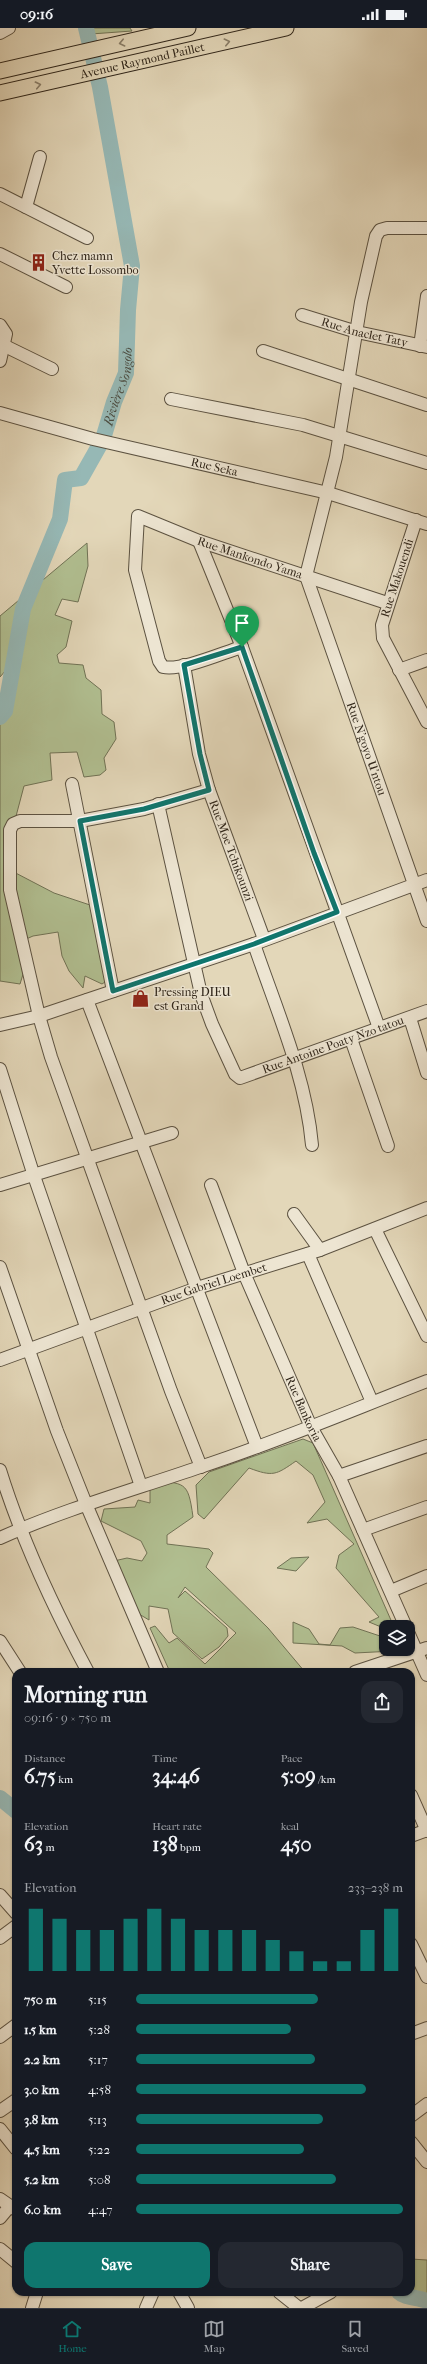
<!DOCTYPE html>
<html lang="en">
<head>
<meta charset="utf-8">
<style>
	:root { --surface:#171b24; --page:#242831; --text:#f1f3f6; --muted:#9ea1a6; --line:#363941; --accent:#0f766e }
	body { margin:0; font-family:"IM FELL French Canon",serif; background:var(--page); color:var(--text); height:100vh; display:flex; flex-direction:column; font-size:15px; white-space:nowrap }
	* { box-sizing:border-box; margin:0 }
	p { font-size:13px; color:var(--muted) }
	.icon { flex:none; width:22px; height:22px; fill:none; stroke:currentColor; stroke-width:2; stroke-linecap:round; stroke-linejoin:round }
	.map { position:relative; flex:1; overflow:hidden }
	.details { position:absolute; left:12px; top:1640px; width:403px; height:628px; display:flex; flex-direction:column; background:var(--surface); border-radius:12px; box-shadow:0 1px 3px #0004 }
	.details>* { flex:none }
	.controls { position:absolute; left:379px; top:1592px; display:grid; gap:8px }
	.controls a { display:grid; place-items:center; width:36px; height:36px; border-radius:8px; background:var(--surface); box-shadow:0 1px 3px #0004; font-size:20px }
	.pin { position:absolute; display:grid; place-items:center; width:34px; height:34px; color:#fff; margin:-41px -17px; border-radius:50% 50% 50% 0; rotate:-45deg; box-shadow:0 0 4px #0007 }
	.pin .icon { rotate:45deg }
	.round { display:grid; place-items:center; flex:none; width:42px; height:42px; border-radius:12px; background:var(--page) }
	.summary { display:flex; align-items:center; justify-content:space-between; height:68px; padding:0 12px }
	h1 { font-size:22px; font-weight:700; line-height:30px }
	.stats { display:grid; grid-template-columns:repeat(3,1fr); gap:6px; height:68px; padding:4px 12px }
	.stats div { display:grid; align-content:center }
	.stats b { font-size:20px; font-weight:700 }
	.stats small { font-size:11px; font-weight:400 }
	.stats p { font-size:11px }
	.chart { height:112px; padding:8px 12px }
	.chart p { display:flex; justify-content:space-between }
	.chart svg { width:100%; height:72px; margin-top:4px; stroke:var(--accent); stroke-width:6 }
	.button { display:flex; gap:8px; margin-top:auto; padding:8px 12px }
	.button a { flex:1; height:46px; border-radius:12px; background:var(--accent); color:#fff; font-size:16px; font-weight:700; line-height:46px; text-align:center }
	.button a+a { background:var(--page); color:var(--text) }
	ul { padding:0 12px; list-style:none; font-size:13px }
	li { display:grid; grid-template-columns:64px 48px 1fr; align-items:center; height:30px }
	li i { height:10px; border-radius:5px; background:var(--accent) }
	.status { display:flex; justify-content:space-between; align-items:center; height:28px; padding:0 20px; background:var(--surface); direction:ltr }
	.status svg { height:11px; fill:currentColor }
	.tab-bar { display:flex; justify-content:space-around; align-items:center; height:56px; border-top:1px solid var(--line); background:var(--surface); font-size:11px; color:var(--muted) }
	.tab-bar a { display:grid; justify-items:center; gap:2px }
	.tab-bar .on { color:var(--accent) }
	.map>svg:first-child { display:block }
	.green { fill:#b1bf91; stroke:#707255 }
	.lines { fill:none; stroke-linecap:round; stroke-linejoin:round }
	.river { stroke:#96b8b5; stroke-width:16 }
	.minor-casing { stroke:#5c5241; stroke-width:14 }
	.major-casing { stroke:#2f2519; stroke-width:17 }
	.minor { stroke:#ede5d2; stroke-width:12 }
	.major { stroke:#e3d7b9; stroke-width:15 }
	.oneway { stroke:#897e69 }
	.route-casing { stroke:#fff; stroke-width:8 }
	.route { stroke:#0f766e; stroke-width:5 }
	.labels { text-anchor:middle; stroke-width:3; stroke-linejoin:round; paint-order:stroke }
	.street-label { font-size:12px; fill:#2f2519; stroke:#ede5d2 }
	.poi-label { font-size:12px; fill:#2f2519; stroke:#ede5d2; text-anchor:start }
	.water-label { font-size:13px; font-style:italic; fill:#494a40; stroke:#ede5d2 }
</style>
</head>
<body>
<div class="status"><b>09:16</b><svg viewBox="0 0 49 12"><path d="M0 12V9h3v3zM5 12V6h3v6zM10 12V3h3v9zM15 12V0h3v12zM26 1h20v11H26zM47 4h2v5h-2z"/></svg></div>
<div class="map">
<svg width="427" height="2280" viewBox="0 0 427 2280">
	<rect width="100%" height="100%" fill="#e3d7b9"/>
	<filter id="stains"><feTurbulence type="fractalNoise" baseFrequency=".005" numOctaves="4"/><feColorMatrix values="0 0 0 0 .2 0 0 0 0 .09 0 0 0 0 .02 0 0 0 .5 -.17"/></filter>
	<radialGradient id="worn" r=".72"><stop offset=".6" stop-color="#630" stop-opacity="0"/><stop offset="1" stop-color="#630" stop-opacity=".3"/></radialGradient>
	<g class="green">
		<polygon points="90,0 130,0 132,3 91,6"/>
		<polygon points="87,515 88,538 78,574 62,571 55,587 72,593 66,619 57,627 59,635 83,637 86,650 101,662 102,686 114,694 116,711 104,730 106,742 100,747 84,749 77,724 50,725 52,752 24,758 15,792 8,841 54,865 96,879 111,950 102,956 85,948 83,960 69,943 62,928 58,904 33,908 24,912 24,943 20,956 0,953 0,669 5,655 6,642 0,649 0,588"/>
		<path d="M303,1411L313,1415L394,1599H386V1601L369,1594L379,1589L336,1540L339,1527L354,1516L327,1491L307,1495L325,1474L313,1447L296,1433C276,1447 273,1449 249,1440L204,1491L198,1486L196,1457L209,1444Z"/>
		<path d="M150,1452C185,1456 188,1452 193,1489L167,1507V1516L209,1521L213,1525L206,1539L268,1600L305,1644H170L150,1600L155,1598L169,1615L177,1610L205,1636L236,1605L185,1559L178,1570L185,1563L227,1600L228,1608L219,1619L202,1631L173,1605L168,1581L149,1578V1592L139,1586L114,1533L127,1530L142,1533L147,1525L141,1513L101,1493L104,1481L135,1479L138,1472L150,1475Z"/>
		<polygon points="309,1529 296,1543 277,1540 291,1530"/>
		<polygon points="293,1594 309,1601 319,1616 330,1617 340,1600 353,1599 386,1610 386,1621 395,1621 394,1623 355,1625 342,1618 293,1615"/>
		<polygon points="411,2231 427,2232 427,2276 416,2268 397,2264 411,2264"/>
	</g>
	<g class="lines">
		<g class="river">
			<path id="s1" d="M0,689L5,683L23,581L60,491L65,452L81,450L103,411L114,374L126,345L128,282L132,238L100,59L86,0"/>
			<polyline points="0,1770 16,1783"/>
			<path d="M399,2264C405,2270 418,2269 427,2273"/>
		</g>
		<defs>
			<g id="minor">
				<polyline points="0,5 9,0"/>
				<polyline points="0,166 87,210"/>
				<polyline points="26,179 40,129"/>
				<polyline points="0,226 66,259"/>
				<path id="s2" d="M302,287L357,304L427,319"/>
				<polyline points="0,297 6,306 0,333"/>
				<polyline points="5,318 52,341"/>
				<polyline points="420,318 427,268"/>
				<polyline points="263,323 427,377"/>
				<polyline points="171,371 303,397 427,435"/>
				<path id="s3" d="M0,385L93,411L328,465L427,496"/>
				<polyline points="416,492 382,597 383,610 427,694"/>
				<polyline points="199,513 242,619 379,1000"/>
				<polyline points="306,548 336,429 361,274 376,208 380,202 387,200 427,200"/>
				<path id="s4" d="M306,548L427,893"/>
				<path id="s5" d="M242,619C222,625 182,643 163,639L159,633L135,542L138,488L199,513L387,575"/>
				<path id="s6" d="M184,637L199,726L209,762L264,911"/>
				<polyline points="399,642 427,632"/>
				<polyline points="72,756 113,963"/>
				<path id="s7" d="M158,776L201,966L212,996L235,1046L240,1050L427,983"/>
				<path d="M254,916C276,981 306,1048 312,1117"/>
				<polyline points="87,972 257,1419"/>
				<polyline points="410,990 427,1045"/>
				<polyline points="0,997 39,988 254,916 427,852"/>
				<polyline points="351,1011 388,1118"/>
				<polyline points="0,1041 34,1148 141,1458"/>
				<polyline points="0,1157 172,1105"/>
				<path id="s8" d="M211,1157L244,1245L311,1399L339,1448L406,1599"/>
				<polyline points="294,1186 320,1222"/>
				<polyline points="375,1201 427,1308"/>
				<polyline points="308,1226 372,1374"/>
				<polyline points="0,1239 57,1403 86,1476 158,1644"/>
				<path id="s9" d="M0,1332L197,1260L320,1222L427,1180"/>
				<polyline points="201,1439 171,1363 51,1029 39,988 10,862 10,802 13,796 20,793 80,793 144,781 209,762"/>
				<path d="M0,1442C22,1513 53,1579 88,1644"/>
				<polyline points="339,1448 427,1418"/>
				<polyline points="363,1502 427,1479"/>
				<path d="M0,1510C65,1481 133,1462 200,1439C277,1414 352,1382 427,1353"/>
				<polyline points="391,1563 427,1548"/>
				<polyline points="408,1604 427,1647"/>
				<polyline points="0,1613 20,1644"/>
				<polyline points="355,1644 427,1620"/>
				<polyline points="411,1767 427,1803"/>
				<polyline points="411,1808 427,1802"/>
				<polyline points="0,1867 16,1885"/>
				<polyline points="0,1910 16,1898"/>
				<polyline points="411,1916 427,1949"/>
				<polyline points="411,2006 427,2000"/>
				<polyline points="0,2009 16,1997"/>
				<polyline points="0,2083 16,2072"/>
				<polyline points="411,2088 427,2076"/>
				<polyline points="0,2101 16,2121"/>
				<polyline points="411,2114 427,2134"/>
				<polyline points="0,2171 16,2182"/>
				<polyline points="0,2190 10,2178"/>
				<polyline points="0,2221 16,2234"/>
				<polyline points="179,2264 188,2280"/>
				<polyline points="279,2264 299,2280"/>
				<polyline points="32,2280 37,2264"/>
				<polyline points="146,2280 153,2264"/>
				<polyline points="302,2280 331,2264"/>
			</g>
			<g id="major">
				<polyline points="0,43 188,0"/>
				<path id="s10" d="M0,65L286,0"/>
			</g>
		</defs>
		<use href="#minor" class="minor-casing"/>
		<use href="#major" class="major-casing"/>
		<use href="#minor" class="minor"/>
		<use href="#major" class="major"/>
	</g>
	<defs><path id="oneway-chevron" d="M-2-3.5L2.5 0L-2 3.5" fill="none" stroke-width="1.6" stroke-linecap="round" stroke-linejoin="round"/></defs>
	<g class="oneway">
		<use href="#oneway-chevron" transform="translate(227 14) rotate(-13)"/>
		<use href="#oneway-chevron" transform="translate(122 15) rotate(167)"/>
		<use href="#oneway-chevron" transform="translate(38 57) rotate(-12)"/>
	</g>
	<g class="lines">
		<defs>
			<polygon id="route" points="242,619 314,825 337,884 254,916 113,963 80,793 144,781 209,762 200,726 184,637"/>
		</defs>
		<use href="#route" class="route-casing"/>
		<use href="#route" class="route"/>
	</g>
	<defs>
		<symbol id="building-bare" viewBox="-9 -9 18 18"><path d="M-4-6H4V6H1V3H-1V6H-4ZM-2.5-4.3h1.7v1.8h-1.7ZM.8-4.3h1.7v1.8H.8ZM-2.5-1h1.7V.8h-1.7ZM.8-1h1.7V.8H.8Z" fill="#8f2418" stroke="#ede5d2" stroke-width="2.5" paint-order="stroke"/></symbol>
		<symbol id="shop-bare" viewBox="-9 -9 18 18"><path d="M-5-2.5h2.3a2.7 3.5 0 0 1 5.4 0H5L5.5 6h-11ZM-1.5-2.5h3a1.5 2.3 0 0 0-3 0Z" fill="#8f2418" stroke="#ede5d2" stroke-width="2.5" paint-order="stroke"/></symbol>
	</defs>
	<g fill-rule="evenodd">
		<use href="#building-bare" x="26" y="222" width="25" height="25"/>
		<use href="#shop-bare" x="128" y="958" width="25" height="25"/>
	</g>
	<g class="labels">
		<g class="street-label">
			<text dy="4" stroke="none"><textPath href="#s10" startOffset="146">Avenue Raymond Paillet</textPath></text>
			<text dy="4" stroke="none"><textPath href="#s2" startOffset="65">Rue Anaclet Taty</textPath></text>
			<text dy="4" stroke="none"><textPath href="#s3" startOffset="221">Rue Seka</textPath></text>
			<text dy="4" stroke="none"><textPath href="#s5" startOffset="357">Rue Mankondo Yama</textPath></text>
			<text transform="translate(397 550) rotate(-72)" y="4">Rue Makouendi</text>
			<text dy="4" stroke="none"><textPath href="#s4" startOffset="183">Rue N'goyo U'ntou</textPath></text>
			<text dy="4" stroke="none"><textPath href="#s6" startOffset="192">Rue Moe Tchikounzi</textPath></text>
			<text dy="4" stroke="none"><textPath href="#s7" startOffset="387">Rue Antoine Poaty Nzo tatou</textPath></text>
			<text dy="4" stroke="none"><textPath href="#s9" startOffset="227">Rue Gabriel Loembet</textPath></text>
			<text dy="4" stroke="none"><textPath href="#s8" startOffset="242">Rue Bankoria</textPath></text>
		</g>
		<g class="poi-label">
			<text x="52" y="232">Chez mamn<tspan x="52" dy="14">Yvette Lossombo</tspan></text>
			<text x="154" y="968">Pressing DIEU<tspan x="154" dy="14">est Grand</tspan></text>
		</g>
		<g class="water-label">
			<text dy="5" stroke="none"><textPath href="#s1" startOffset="364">Rivière Songolo</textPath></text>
		</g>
	</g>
	<rect width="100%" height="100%" filter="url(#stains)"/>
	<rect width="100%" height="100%" fill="url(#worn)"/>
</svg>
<div class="controls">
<a><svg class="icon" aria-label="layers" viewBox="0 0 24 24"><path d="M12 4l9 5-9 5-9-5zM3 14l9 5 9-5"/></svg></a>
</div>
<div class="pin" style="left:242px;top:619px;background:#1e9e55"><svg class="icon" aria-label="arrive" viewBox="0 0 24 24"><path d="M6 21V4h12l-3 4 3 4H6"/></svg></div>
<section class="details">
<div class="summary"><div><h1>Morning run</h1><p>09:16 · 9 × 750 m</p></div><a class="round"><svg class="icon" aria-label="share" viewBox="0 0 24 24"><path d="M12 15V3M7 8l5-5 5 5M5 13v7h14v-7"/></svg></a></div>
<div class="stats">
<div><p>Distance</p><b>6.75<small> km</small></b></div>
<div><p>Time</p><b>34:46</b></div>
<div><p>Pace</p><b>5:09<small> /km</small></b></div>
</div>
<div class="stats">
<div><p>Elevation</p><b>63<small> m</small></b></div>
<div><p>Heart rate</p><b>138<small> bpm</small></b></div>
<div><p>kcal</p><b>450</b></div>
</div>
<div class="chart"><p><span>Elevation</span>233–238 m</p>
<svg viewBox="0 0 160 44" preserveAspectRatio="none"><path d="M5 44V6M15 44V12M25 44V19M35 44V19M45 44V12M55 44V6M65 44V12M75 44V19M85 44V19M95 44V19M105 44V25M115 44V32M125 44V38M135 44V38M145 44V19M155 44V6"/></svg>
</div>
<ul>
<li><b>750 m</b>5:15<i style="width:68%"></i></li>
<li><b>1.5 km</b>5:28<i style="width:58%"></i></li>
<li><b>2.2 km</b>5:17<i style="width:67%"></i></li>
<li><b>3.0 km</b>4:58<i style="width:86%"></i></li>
<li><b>3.8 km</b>5:13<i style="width:70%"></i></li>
<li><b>4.5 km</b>5:22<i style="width:63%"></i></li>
<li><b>5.2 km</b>5:08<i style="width:75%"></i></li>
<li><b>6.0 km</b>4:47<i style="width:100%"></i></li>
</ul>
<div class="button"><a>Save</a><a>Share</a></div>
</section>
</div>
<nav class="tab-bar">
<a class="on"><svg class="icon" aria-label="home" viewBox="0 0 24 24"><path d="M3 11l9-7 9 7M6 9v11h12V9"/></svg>Home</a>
<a><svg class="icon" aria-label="map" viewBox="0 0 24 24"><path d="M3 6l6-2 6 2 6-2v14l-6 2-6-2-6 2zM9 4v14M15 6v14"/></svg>Map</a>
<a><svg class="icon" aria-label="saved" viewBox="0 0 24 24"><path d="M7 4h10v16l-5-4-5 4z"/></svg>Saved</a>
</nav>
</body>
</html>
